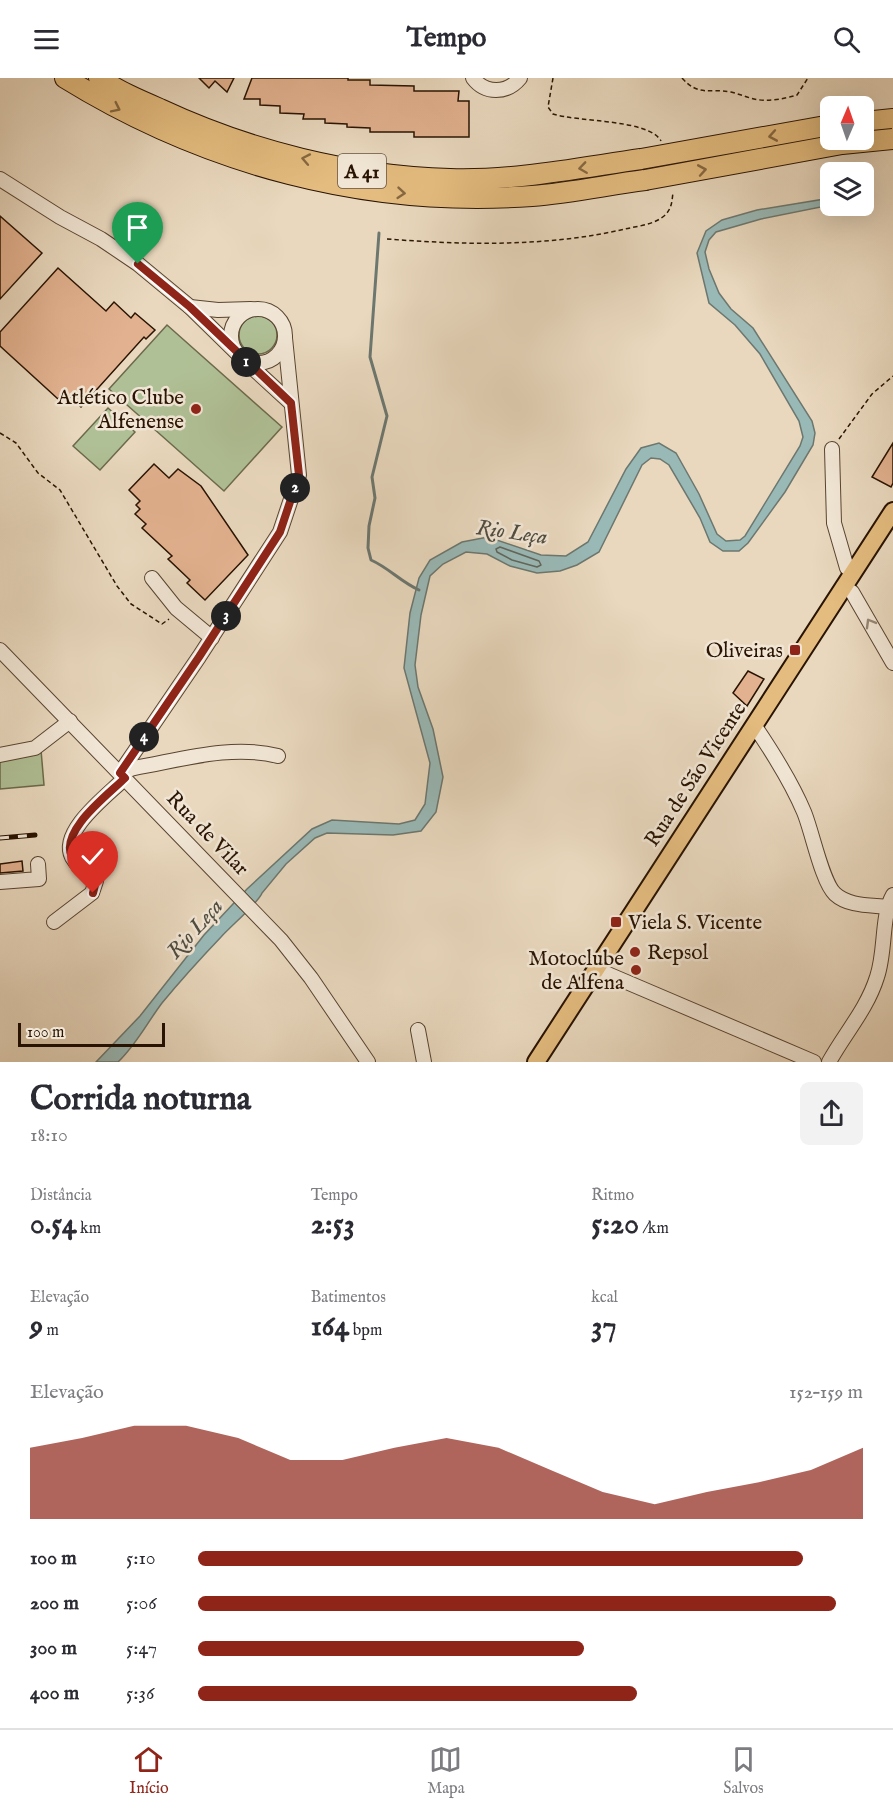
<!DOCTYPE html>
<html lang="pt">
<head>
<meta charset="utf-8">
<style>
	:root { --surface:#fff; --page:#f2f2f3; --text:#2b2b33; --muted:#7c7c81; --line:#e1e1e2; --accent:#8f2418 }
	body { margin:0; font-family:"IM FELL English",serif; background:var(--page); color:var(--text); height:100vh; display:flex; flex-direction:column; font-size:22px; white-space:nowrap }
	* { box-sizing:border-box; margin:0 }
	p { font-size:20px; color:var(--muted) }
	.icon { flex:none; width:33px; height:33px; fill:none; stroke:currentColor; stroke-width:2; stroke-linecap:round; stroke-linejoin:round }
	.map { position:relative; height:984px; overflow:hidden }
	.panel { display:flex; flex-direction:column; background:var(--surface); flex:1 }
	.panel>* { flex:none }
	.needle { width:39px; rotate:2deg }
	.fabs { position:absolute; left:820px; top:18px; display:grid; gap:12px }
	.fabs a { display:grid; place-items:center; width:54px; height:54px; border-radius:9px; background:var(--surface); box-shadow:0 6px 24px #0002; font-size:30px }
	.scale { position:absolute; left:18px; bottom:15px; width:147px; box-sizing:border-box; padding-left:6px; border:3px solid #291302; border-top:0; font-size:16px; line-height:21px; white-space:nowrap; color:#291302; -webkit-text-stroke:4px #f1e6d5; paint-order:stroke }
	.pin { position:absolute; display:grid; place-items:center; width:51px; height:51px; color:#fff; margin:-62px -26px; border-radius:50% 50% 50% 0; rotate:-45deg; box-shadow:0 0 6px #0007 }
	.pin .icon { rotate:45deg }
	.km { position:absolute; width:30px; height:30px; margin:-15px; border-radius:50%; background:#222; color:#fff; font-size:16px; line-height:30px; text-align:center }
	.round { display:grid; place-items:center; flex:none; width:63px; height:63px; border-radius:9px; background:var(--page) }
	.headline { display:flex; align-items:center; justify-content:space-between; height:102px; padding:0 30px }
	h1 { font-size:33px; font-weight:700; line-height:45px }
	.figures { display:grid; grid-template-columns:repeat(3,1fr); gap:9px; height:102px; padding:6px 30px }
	.figures div { display:grid; align-content:center }
	.figures b { font-size:30px; font-weight:700 }
	.figures small { font-size:16px; font-weight:400 }
	.figures p { font-size:16px }
	.chart { height:168px; padding:12px 30px }
	.chart p { display:flex; justify-content:space-between }
	.chart svg { width:100%; height:108px; margin-top:6px; fill:var(--accent); opacity:.7 }
	ul { padding:0 30px; list-style:none; font-size:20px }
	li { display:grid; grid-template-columns:96px 72px 1fr; align-items:center; height:45px }
	li i { height:15px; border-radius:8px; background:var(--accent) }
	header { display:flex; justify-content:space-between; align-items:center; height:78px; padding:0 30px; background:var(--surface); font-size:27px; font-weight:700 }
	.dock { display:flex; justify-content:space-around; align-items:center; height:84px; border-top:2px solid var(--line); background:var(--surface); font-size:16px; color:var(--muted) }
	.dock a { display:grid; justify-items:center; gap:3px }
	.dock .selected { color:var(--accent) }
	.map>svg:first-child { display:block }
	.green { fill:#b0c096; stroke:#6c6a4c; stroke-width:1.5 }
	.water { fill:#99b9b7; stroke:#6c776f; stroke-width:1.5 }
	.lines { fill:none; stroke-linecap:round; stroke-linejoin:round }
	.shore { stroke:#61665c; stroke-width:1.5 }
	.stream { stroke:#6c776f; stroke-width:3 }
	.building { fill:#e2b18f; stroke:#291302; stroke-width:1.5 }
	.minor-casing { stroke:#594431; stroke-width:16 }
	.major-casing { stroke:#291302; stroke-width:20 }
	.highway-casing { stroke:#291302; stroke-width:22 }
	.path { stroke:#291302; stroke-width:1.5; stroke-dasharray:4.5 3; stroke-linecap:butt }
	.minor { stroke:#f1e6d5; stroke-width:14 }
	.major { stroke:#e4bc7f; stroke-width:16 }
	.highway { stroke:#e4bc7f; stroke-width:20 }
	.rail-casing { stroke:#291302; stroke-width:5 }
	.rail { stroke:#f1e6d5; stroke-width:3; stroke-dasharray:9; stroke-linecap:butt }
	.highway-bridge-casing { stroke:#291302; stroke-width:22; stroke-linecap:butt }
	.highway-bridge { stroke:#e4bc7f; stroke-width:20 }
	.oneway { stroke:#866840 }
	.oneway2 { stroke:#978776 }
	.route-casing { stroke:#fff; stroke-width:12 }
	.route { stroke:#8f2418; stroke-width:8 }
	.poi-dot { fill:#8f2418; stroke:#f1e6d5; stroke-width:2 }
	.labels { text-anchor:middle; stroke-width:5; stroke-linejoin:round; paint-order:stroke }
	.shield { fill:#f1e6d5; stroke:#655241; stroke-width:1.5 }
	.shield-label { font-size:20px; font-weight:bold; fill:#291302 }
	.poi-label { font-size:21px; fill:#291302; stroke:#f1e6d5; text-anchor:end }
	.street-label { font-size:21px; fill:#291302; stroke:#f1e6d5 }
	.water-label { font-size:22px; font-style:italic; fill:#504d41; stroke:#f1e6d5 }
</style>
</head>
<body>
<header><svg class="icon" aria-label="menu" viewBox="0 0 24 24"><path d="M4 6h16M4 12h16M4 18h16"/></svg>Tempo<svg class="icon" aria-label="search" viewBox="0 0 24 24"><circle cx="10" cy="10" r="6"/><path d="M15 15l6 6"/></svg></header>
<div class="map">
<svg width="893" height="984" viewBox="0 0 893 984">
	<rect width="100%" height="100%" fill="#e9d8be"/>
	<filter id="stains"><feTurbulence type="fractalNoise" baseFrequency=".00333" numOctaves="4"/><feColorMatrix values="0 0 0 0 .2 0 0 0 0 .09 0 0 0 0 .02 0 0 0 .5 -.17"/></filter>
	<radialGradient id="worn" r=".72"><stop offset=".6" stop-color="#630" stop-opacity="0"/><stop offset="1" stop-color="#630" stop-opacity=".3"/></radialGradient>
	<g class="green">
		<circle cx="258" cy="257" r="19"/>
		<polygon points="167,247 282,349 224,413 109,311"/>
		<polygon points="108,330 135,354 100,392 73,368"/>
		<polygon points="41,672 44,707 0,711 0,683 34,677"/>
	</g>
	<path class="water" d="M831,120V127L761,141L716,154L709,162L705,174L709,191L719,215L731,231L753,250L812,343L815,355L813,367L785,414L748,465L739,473H723L710,464L700,440L669,387L660,381L651,380L642,387L599,474L577,487L560,493L537,495L510,488L487,476L466,474L443,486L430,498L421,537L415,587L418,609L433,651L443,699L436,734L421,753L393,757L327,755L315,760L286,786L262,815C259,824 230,849 221,859C201,880 181,902 162,925C147,945 136,967 118,984H96L140,938L204,857L247,811L312,751L332,742L399,746L415,742L425,726L430,685L404,590L410,535L419,500L430,482L462,464L488,459L541,477L566,478L588,464L626,391L641,370L659,365L676,375L699,416L717,456L726,463L740,462L745,458L800,368L803,359L799,343L760,276L735,247L709,225L697,175L706,153L722,142L757,132Z"/>
	<g class="lines">
		<polygon class="shore" points="500,469 539,483 541,487 537,489 512,482 497,474 496,471"/>
		<path class="stream" d="M379,155L370,279L387,338L372,399L375,420L369,448L368,470L371,482C389,490 401,504 419,512"/>
	</g>
	<g class="building">
		<polygon points="199,0 234,0 227,14 215,3 209,10"/>
		<polygon points="252,0 348,0 348,2 370,2 370,7 414,8 414,13 459,13 458,23 469,23 469,59 414,59 414,54 370,54 370,50 347,49 347,46 325,45 325,41 303,41 304,36 280,35 280,28 260,27 260,21 244,21"/>
		<polygon points="0,138 42,175 0,221"/>
		<polygon points="58,190 106,233 114,224 131,240 135,235 155,252 146,261 144,259 81,329 64,314 58,321 0,268 0,254"/>
		<polygon points="893,365 893,405 891,409 872,399"/>
		<polygon points="154,386 169,400 178,391 201,408 248,477 205,522 187,505 190,502 168,481 172,478 142,450 146,446 135,436 140,431 136,427 140,423 129,412"/>
		<polygon points="748,593 764,601 747,628 733,615"/>
		<polygon points="22,783 23,793 0,795 0,786"/>
	</g>
	<g class="lines">
		<defs>
			<g id="minor">
				<path d="M473,0C485,16 507,16 520,0"/>
				<polyline points="0,101 60,139 101,161 138,186 190,229 236,274"/>
				<polyline points="190,229 218,232 251,231"/>
				<circle cx="258" cy="258" r="27"/>
				<polyline points="244,282 291,325"/>
				<polyline points="832,371 834,445 847,490 853,494"/>
				<polyline points="152,500 176,530 212,560"/>
				<polyline points="843,509 852,514 893,585"/>
				<polyline points="0,572 281,862 311,900 368,984"/>
				<path d="M754,647C773,675 791,703 804,734C812,753 822,804 835,816C848,828 869,827 887,829"/>
				<polyline points="0,677 35,670 70,643"/>
				<polyline points="120,695 199,579 280,454 299,397 285,260"/>
				<path d="M120,695L134,690C181,682 231,666 278,678"/>
				<polyline points="0,804 39,801 38,786"/>
				<path d="M54,844L92,815L96,803C88,797 77,788 72,779C59,753 108,717 125,700"/>
				<polyline points="596,891 814,984"/>
				<polyline points="418,952 424,984"/>
				<path d="M829,984C845,955 867,931 877,899C886,873 881,838 893,817"/>
			</g>
			<polyline id="major" points="536,984 893,433"/>
			<g id="highway">
				<path d="M65,0C206,87 367,130 532,118C570,115 607,107 645,102"/>
				<path d="M99,0C118,13 139,22 160,31C250,73 350,98 450,101C514,103 578,90 641,81"/>
				<polyline points="864,44 893,41"/>
			</g>
		</defs>
		<use href="#minor" class="minor-casing"/>
		<use href="#major" class="major-casing"/>
		<use href="#highway" class="highway-casing"/>
		<g class="path">
			<path d="M553,0L548,29L553,36C577,44 649,41 661,63"/>
			<path d="M682,0C699,19 709,10 731,14C739,16 746,19 754,21C767,24 784,21 797,17L808,0"/>
			<path d="M387,161C465,167 548,169 625,151C638,148 653,147 664,138C672,131 672,123 673,114"/>
			<polyline points="0,355 16,365 38,395 60,412 117,508 131,526 162,546 169,541"/>
			<polyline points="839,361 872,316 893,298"/>
		</g>
		<use href="#minor" class="minor"/>
		<use href="#major" class="major"/>
		<use href="#highway" class="highway"/>
		<defs>
			<polyline id="rail" points="0,760 35,757"/>
		</defs>
		<use href="#rail" class="rail-casing"/>
		<use href="#rail" class="rail"/>
		<defs>
			<g id="highway-bridge">
				<polyline points="641,81 831,47"/>
				<polyline points="645,102 842,66 893,61"/>
			</g>
		</defs>
		<use href="#highway-bridge" class="highway-bridge-casing"/>
		<use href="#highway-bridge" class="highway-bridge"/>
	</g>
	<defs><path id="oneway-chevron" d="M-2-3.5L2.5 0L-2 3.5" fill="none" stroke-width="1.6" stroke-linecap="round" stroke-linejoin="round" transform="scale(1.5)"/></defs>
	<g class="oneway">
		<use href="#oneway-chevron" transform="translate(116 30) rotate(26)"/>
		<use href="#oneway-chevron" transform="translate(773 58) rotate(170)"/>
		<use href="#oneway-chevron" transform="translate(306 81) rotate(-169)"/>
		<use href="#oneway-chevron" transform="translate(583 90) rotate(172)"/>
		<use href="#oneway-chevron" transform="translate(702 92) rotate(-10)"/>
		<use href="#oneway-chevron" transform="translate(401 115) rotate(5)"/>
	</g>
	<use class="oneway2" href="#oneway-chevron" transform="translate(870 545) rotate(-120)"/>
	<g class="lines">
		<defs>
			<path id="route" d="M93,815L96,803C88,797 77,788 72,779C59,753 108,717 125,700L120,695L199,579L280,454L299,397L291,325L190,229L138,186"/>
		</defs>
		<use href="#route" class="route-casing"/>
		<use href="#route" class="route"/>
	</g>
	<g class="poi-dot">
		<circle cx="196" cy="331" r="6"/>
		<rect x="789" y="566" width="12" height="12" rx="3"/>
		<rect x="610" y="838" width="12" height="12" rx="3"/>
		<circle cx="635" cy="874" r="6"/>
		<circle cx="636" cy="892" r="6"/>
	</g>
	<g class="labels">
		<rect class="shield" x="338" y="76" width="48" height="34" rx="4.5"/>
		<g class="shield-label">
			<text x="362" y="100">A 41</text>
		</g>
		<g class="poi-label">
			<text x="184" y="326">Atlético Clube<tspan x="184" dy="24">Alfenense</tspan></text>
			<text x="783" y="579">Oliveiras</text>
			<text x="628" y="851" text-anchor="start">Viela S. Vicente</text>
			<text x="647" y="881" text-anchor="start">Repsol</text>
			<text x="624" y="887">Motoclube<tspan x="624" dy="24">de Alfena</tspan></text>
		</g>
		<g class="street-label">
			<text transform="translate(695 696) rotate(-57)" y="7">Rua de São Vicente</text>
			<text transform="translate(208 755) rotate(46)" y="7">Rua de Vilar</text>
		</g>
		<g class="water-label">
			<text transform="translate(512 453) rotate(8)" y="8">Rio Leça</text>
			<text transform="translate(194 850) rotate(-48)" y="8">Rio Leça</text>
		</g>
	</g>
	<rect width="100%" height="100%" filter="url(#stains)"/>
	<rect width="100%" height="100%" fill="url(#worn)"/>
</svg>
<div class="fabs">
<a><svg class="needle" viewBox="-14 -14 28 28"><path d="M0-13l5 13h-10z" fill="#e53935"/><path d="M0 13l5-13h-10z" fill="#7c7c81"/></svg></a>
<a><svg class="icon" aria-label="layers" viewBox="0 0 24 24"><path d="M12 4l9 5-9 5-9-5zM3 14l9 5 9-5"/></svg></a>
</div>
<div class="scale">100 m</div>
<div class="pin" style="left:138px;top:186px;background:#1e9e55"><svg class="icon" aria-label="arrive" viewBox="0 0 24 24"><path d="M6 21V4h12l-3 4 3 4H6"/></svg></div>
<div class="pin" style="left:93px;top:815px;background:#d93025"><svg class="icon" aria-label="check" viewBox="0 0 24 24"><path d="M5 12l5 5 9-10"/></svg></div>
<b class="km" style="left:246px;top:284px">1</b>
<b class="km" style="left:295px;top:410px">2</b>
<b class="km" style="left:226px;top:538px">3</b>
<b class="km" style="left:144px;top:659px">4</b>
</div>
<section class="panel">
<div class="headline"><div><h1>Corrida noturna</h1><p>18:10</p></div><a class="round"><svg class="icon" aria-label="share" viewBox="0 0 24 24"><path d="M12 15V3M7 8l5-5 5 5M5 13v7h14v-7"/></svg></a></div>
<div class="figures">
<div><p>Distância</p><b>0.54<small> km</small></b></div>
<div><p>Tempo</p><b>2:53</b></div>
<div><p>Ritmo</p><b>5:20<small> /km</small></b></div>
</div>
<div class="figures">
<div><p>Elevação</p><b>9<small> m</small></b></div>
<div><p>Batimentos</p><b>164<small> bpm</small></b></div>
<div><p>kcal</p><b>37</b></div>
</div>
<div class="chart"><p><span>Elevação</span>152–159 m</p>
<svg viewBox="0 0 160 44" preserveAspectRatio="none"><path d="M0 44V15L10 11L20 6L30 6L40 11L50 20L60 20L70 15L80 11L90 15L100 24L110 33L120 38L130 33L140 29L150 24L160 15V44z"/></svg>
</div>
<ul>
<li><b>100 m</b>5:10<i style="width:91%"></i></li>
<li><b>200 m</b>5:06<i style="width:96%"></i></li>
<li><b>300 m</b>5:47<i style="width:58%"></i></li>
<li><b>400 m</b>5:36<i style="width:66%"></i></li>
</ul>
</section>
<nav class="dock">
<a class="selected"><svg class="icon" aria-label="home" viewBox="0 0 24 24"><path d="M3 11l9-7 9 7M6 9v11h12V9"/></svg>Início</a>
<a><svg class="icon" aria-label="map" viewBox="0 0 24 24"><path d="M3 6l6-2 6 2 6-2v14l-6 2-6-2-6 2zM9 4v14M15 6v14"/></svg>Mapa</a>
<a><svg class="icon" aria-label="saved" viewBox="0 0 24 24"><path d="M7 4h10v16l-5-4-5 4z"/></svg>Salvos</a>
</nav>
</body>
</html>
